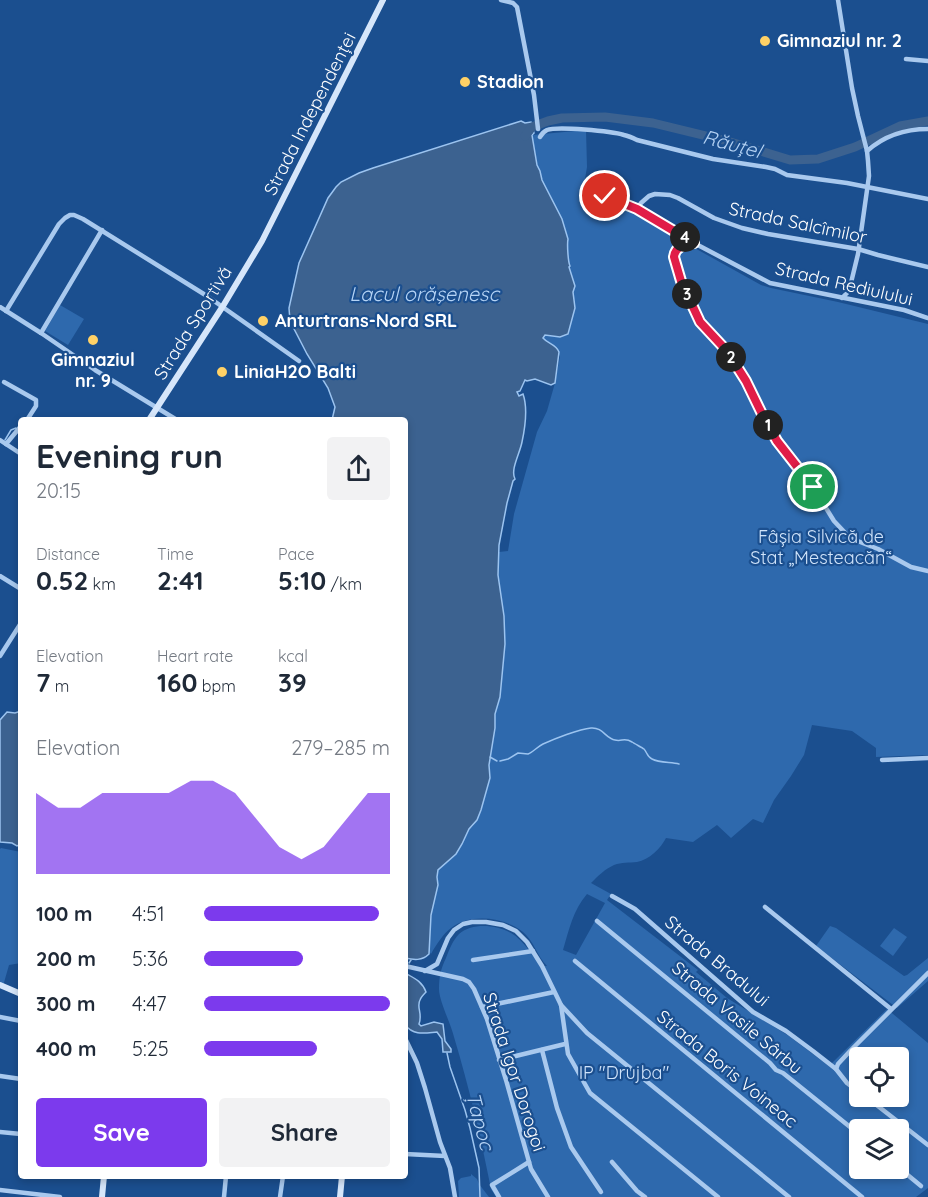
<!DOCTYPE html>
<html lang="en">
<head>
<meta charset="utf-8">
<style>
	:root { --surface:#fff; --page:#f2f2f3; --text:#1f2937; --muted:#747a83; --accent:#7c3aed }
	body { margin:0; font-family:Quicksand,sans-serif; background:var(--page); color:var(--text); height:100vh; display:flex; flex-direction:column; font-size:22px; white-space:nowrap }
	* { box-sizing:border-box; margin:0 }
	p { font-size:20px; color:var(--muted) }
	.icon { flex:none; width:33px; height:33px; fill:none; stroke:currentColor; stroke-width:2; stroke-linecap:round; stroke-linejoin:round }
	.map { position:relative; flex:1; overflow:hidden }
	.panel { position:absolute; left:18px; top:417px; width:390px; height:762px; display:flex; flex-direction:column; background:var(--surface); border-radius:6px; box-shadow:0 3px 9px #0003 }
	.panel>* { flex:none }
	.buttons { position:absolute; left:849px; top:1047px; display:grid; gap:12px }
	.buttons a { display:grid; place-items:center; width:60px; height:60px; border-radius:6px; background:var(--surface); box-shadow:0 3px 9px #0003; font-size:30px }
	.pin { position:absolute; display:grid; place-items:center; width:51px; height:51px; color:#fff; margin:-26px; border:3px solid #fff; border-radius:50%; box-shadow:0 2px 6px #0007 }
	.km { position:absolute; width:30px; height:30px; margin:-15px; border-radius:50%; background:#222; color:#fff; font-size:16px; line-height:30px; text-align:center }
	.round { display:grid; place-items:center; flex:none; width:63px; height:63px; border-radius:6px; background:var(--page) }
	.summary { display:flex; align-items:center; justify-content:space-between; height:102px; padding:0 18px }
	h1 { font-size:33px; font-weight:800; line-height:45px }
	.figures { display:grid; grid-template-columns:repeat(3,1fr); gap:9px; height:102px; padding:6px 18px }
	.figures div { display:grid; align-content:center }
	.figures b { font-size:26px; font-weight:800 }
	.figures small { font-size:16px; font-weight:400 }
	.figures p { font-size:16px }
	.chart { height:168px; padding:12px 18px }
	.chart p { display:flex; justify-content:space-between }
	.chart svg { width:100%; height:108px; margin-top:6px; fill:var(--accent); opacity:.7 }
	.primary-button { display:flex; gap:12px; margin-top:auto; padding:12px 18px }
	.primary-button a { flex:1; height:69px; border-radius:6px; background:var(--accent); color:#fff; font-size:24px; font-weight:800; line-height:69px; text-align:center }
	.primary-button a+a { background:var(--page); color:var(--text) }
	ul { padding:0 18px; list-style:none; font-size:20px }
	li { display:grid; grid-template-columns:96px 72px 1fr; align-items:center; height:45px }
	li i { height:15px; border-radius:8px; background:var(--accent) }
	.map>svg:first-child { display:block }
	.green { fill:#2e69ad; fill-rule:evenodd }
	.water { fill:#3c6290; stroke:#9cc4f0; stroke-width:1.5 }
	.lines { fill:none; stroke-linecap:round; stroke-linejoin:round }
	.stream { stroke:#9cc4f0; stroke-width:1.5 }
	.river { stroke:#3c6290; stroke-width:9 }
	.street { stroke:#a9c9ee; stroke-width:4.5 }
	.secondary { stroke:#d6e6fa; stroke-width:6 }
	.route-casing { stroke:#fff; stroke-width:12 }
	.route { stroke:#e11d48; stroke-width:8 }
	.poi-dot { fill:#ffd166; stroke:#1b4f8f; stroke-width:2 }
	.labels { text-anchor:middle; stroke-width:4.5; stroke-linejoin:round; paint-order:stroke }
	.poi-label { font-size:18px; font-weight:bold; fill:#fff; stroke:#1b4f8f; text-anchor:start }
	.street-label { font-size:18px; fill:#fff; stroke:#1b4f8f }
	.park-label { font-size:18px; fill:#cfe3fa; stroke:#1b4f8f }
	.water-label { font-size:20px; font-style:italic; fill:#b5d3f5; stroke:#1b4f8f }
</style>
</head>
<body>
<div class="map">
<svg width="928" height="1197" viewBox="0 0 928 1197">
	<rect width="100%" height="100%" fill="#1b4f8f"/>
	<g class="green">
		<path d="M586,130L587,167L584,185L597,190L607,196L637,209L694,243L686,244L675,253L678,271L700,322L720,342C702,316 684,287 679,255L683,249L691,246L761,285L771,288L838,302L928,324V755L876,757V748L852,731L812,725L804,755L791,776L774,800L763,823L753,819L731,838L717,825L693,842L666,838C661,848 649,860 637,862C629,863 622,862 614,865C605,869 598,876 591,883L611,894L607,900L698,970L696,972L727,998L789,1036L830,1067L832,1063L887,1009L928,1043V1188L916,1197H496L491,1189C481,1138 469,1087 454,1037C451,1024 439,1001 439,989C439,977 441,968 446,958C449,950 453,940 459,934C473,922 497,925 511,933C518,937 523,943 528,949L533,948L544,966H547C537,956 534,941 523,932C505,917 470,913 451,928C443,934 436,945 431,954L429,951L431,915L438,885L437,877L438,870L456,854L462,844L469,829L473,826L481,810L490,772L489,765L495,728V714L500,697L505,644L504,616L498,575L499,552L508,551L514,514L537,432L547,411L555,383L560,356L543,338L545,335L560,337L568,334L532,135ZM587,894L605,903L576,955L563,950C569,930 573,910 587,894ZM860,1058H898V1096H860ZM860,1130H898V1168H860Z"/>
		<polygon points="60,305 84,319 68,345 45,331"/>
		<polygon points="1,848 21,852 21,963 9,965 3,986 0,985 0,849"/>
		<polygon points="830,926 836,928 904,976 907,975 928,958 928,981 897,1008 816,946"/>
		<polygon points="894,928 907,937 893,956 880,946"/>
		<polygon points="471,1174 477,1179 479,1184 489,1197 459,1197 458,1181 461,1178 471,1176"/>
	</g>
	<g class="water">
		<path d="M521,121L525,123L531,122L534,133L532,135L537,165L540,171L542,180L562,219L568,239C567,244 568,262 570,266L569,267L575,286L573,292L575,308L568,334L560,337L545,335L543,338C548,344 556,344 559,352L555,383L551,385L535,379L527,381L525,380L520,391L517,392L519,396L523,394C528,408 525,428 522,442C520,453 510,470 515,479L513,481L507,503L499,545L498,575L504,616L505,644L500,697L495,714V728L489,765L490,778L481,810L477,820L469,829L462,844L456,854L438,870L437,877L438,885L431,915L429,954C422,961 414,960 405,958V420H332L335,407L328,388L307,354L290,321L289,308L299,263L328,198L336,187L341,182L359,173L373,168Z"/>
		<polygon points="21,711 21,844 17,846 12,843 0,842 0,720 7,712 15,713"/>
		<path d="M405,973C414,978 422,981 426,992C424,994 421,997 420,1000C416,1007 423,1013 419,1024L421,1026L434,1022L443,1024L445,1041L451,1049V1052H443L442,1039L437,1032C425,1033 414,1036 405,1025Z"/>
	</g>
	<g class="lines">
		<g class="stream">
			<polyline points="5,440 11,430 16,428"/>
			<polyline points="490,757 497,761"/>
			<path d="M500,761L508,759L518,753L528,754C533,752 537,747 543,744C554,739 579,729 591,728C603,727 606,739 615,740C622,742 624,737 632,742C635,744 641,747 644,749C647,752 647,757 652,759C659,763 671,762 679,764"/>
			<polyline points="409,963 411,960"/>
			<polyline points="447,1053 450,1067 465,1110 470,1128 479,1168 480,1197"/>
		</g>
		<polyline class="river" points="525,136 532,127 548,121 562,118 605,117 653,123 727,141 790,160 818,159 855,147 900,126 928,121"/>
		<g class="street">
			<polyline points="501,0 513,3 517,7 534,95 538,129"/>
			<polyline points="838,0 852,88 858,116 867,151 868,161 869,176 858,254 849,291 842,298"/>
			<polyline points="906,59 928,61"/>
			<path d="M540,137C542,133 543,132 547,130C557,126 611,131 624,135C629,136 633,138 637,140L713,159L766,167L775,169L787,175L847,183L928,199"/>
			<path d="M867,151C884,136 906,129 928,129"/>
			<polyline points="597,190 610,199 637,209 694,243 770,283 904,310 928,318"/>
			<polyline points="637,209 641,203 649,196 655,194 670,195 678,198 714,218 742,228 768,234 858,249 878,255 928,267"/>
			<path d="M694,243C685,243 675,247 674,257L681,281L700,322L715,337L735,364L746,381L763,415L777,440L813,487L834,521L850,538L878,549L911,567L928,571"/>
			<polyline points="0,307 41,333 95,370 177,420"/>
			<polyline points="6,311 59,224 65,218 70,215 74,215 83,219 207,296 299,361"/>
			<polyline points="41,333 102,230"/>
			<polyline points="4,382 36,400 36,406 27,420"/>
			<polyline points="0,440 21,454"/>
			<polyline points="6,444 21,426"/>
			<polyline points="0,576 21,589"/>
			<polyline points="0,656 21,623"/>
			<polyline points="882,760 928,758"/>
			<polyline points="612,896 635,909 753,1012 786,1031 813,1051 836,1069 847,1083 860,1093"/>
			<polyline points="765,907 891,1009"/>
			<polyline points="597,921 770,1063 776,1070 783,1073 860,1135"/>
			<polyline points="473,960 533,951"/>
			<polyline points="575,961 862,1197"/>
			<polyline points="405,966 463,979 469,982 474,989 487,1019 506,1080 531,1169 548,1197"/>
			<polyline points="425,971 437,964 448,938 454,930 463,924 472,922 486,922 503,925 516,931 527,942 542,966 561,1005 587,1033 789,1197"/>
			<polyline points="561,1005 568,1054 590,1093 718,1197"/>
			<polyline points="482,1007 554,992"/>
			<polyline points="0,1017 21,1021"/>
			<polyline points="405,1038 417,1063 425,1088 440,1142 450,1168 455,1197"/>
			<polyline points="542,1050 557,1108 571,1147 601,1192"/>
			<polyline points="499,1060 565,1044"/>
			<polyline points="836,1069 838,1064 851,1050 928,973"/>
			<polyline points="0,1076 21,1079"/>
			<polyline points="865,1096 928,1145"/>
			<polyline points="0,1132 21,1134"/>
			<polyline points="405,1154 445,1156"/>
			<polyline points="612,1162 637,1191 645,1197"/>
			<polyline points="898,1167 921,1186"/>
			<polyline points="0,1190 60,1197"/>
			<polyline points="224,1197 226,1176"/>
			<polyline points="280,1197 283,1176"/>
			<polyline points="499,1197 492,1185 529,1162"/>
		</g>
		<g class="secondary">
			<polyline points="149,420 223,306 262,241 383,0"/>
			<polyline points="0,985 21,994"/>
			<polyline points="102,1197 104,1176"/>
			<polyline points="340,1197 342,1176"/>
		</g>
	</g>
	<g class="lines">
		<defs>
			<path id="route" d="M605,196L637,209L694,243C685,243 675,247 674,257L681,281L700,322L727,351L746,381L763,416L777,441L813,487"/>
		</defs>
		<use href="#route" class="route-casing"/>
		<use href="#route" class="route"/>
	</g>
	<g class="poi-dot">
		<circle cx="765" cy="41" r="6"/>
		<circle cx="465" cy="82" r="6"/>
		<circle cx="263" cy="321" r="6"/>
		<circle cx="93" cy="340" r="6"/>
		<circle cx="222" cy="372" r="6"/>
	</g>
	<g class="labels">
		<g class="poi-label">
			<text x="777" y="47">Gimnaziul nr. 2</text>
			<text x="477" y="88">Stadion</text>
			<text x="275" y="327">Anturtrans-Nord SRL</text>
			<text x="93" y="366" text-anchor="middle">Gimnaziul<tspan x="93" dy="21">nr. 9</tspan></text>
			<text x="234" y="378">LiniaH2O Balti</text>
		</g>
		<g class="street-label">
			<text transform="translate(310 114) rotate(-63)" y="6">Strada Independenței</text>
			<text transform="translate(798 223) rotate(12)" y="6">Strada Salcîmilor</text>
			<text transform="translate(844 284) rotate(13)" y="6">Strada Rediulului</text>
			<text transform="translate(193 323) rotate(-58)" y="6">Strada Sportivă</text>
			<text transform="translate(717 961) rotate(40)" y="6">Strada Bradului</text>
			<text transform="translate(737 1018) rotate(40)" y="6">Strada Vasile Sârbu</text>
			<text transform="translate(727 1069) rotate(39)" y="6">Strada Boris Voineac</text>
			<text transform="translate(514 1072) rotate(72)" y="6">Strada Igor Dorogoi</text>
		</g>
		<g class="park-label">
			<text x="821" y="543">Fâșia Silvică de<tspan x="821" dy="21">Stat „Mesteacăn“</tspan></text>
			<text x="624" y="1079">IP "Drujba"</text>
		</g>
		<g class="water-label">
			<text transform="translate(732 144) rotate(15)" y="7">Răuțel</text>
			<text x="424" y="301">Lacul orăşenesc</text>
			<text transform="translate(480 1121) rotate(75)" y="7">Țapoc</text>
		</g>
	</g>
</svg>
<div class="buttons">
<a><svg class="icon" aria-label="locate" viewBox="0 0 24 24"><circle cx="12" cy="12" r="6"/><path d="M12 2v4M12 18v4M2 12h4M18 12h4"/></svg></a>
<a><svg class="icon" aria-label="layers" viewBox="0 0 24 24"><path d="M12 4l9 5-9 5-9-5zM3 14l9 5 9-5"/></svg></a>
</div>
<div class="pin" style="left:813px;top:487px;background:#1e9e55"><svg class="icon" aria-label="arrive" viewBox="0 0 24 24"><path d="M6 21V4h12l-3 4 3 4H6"/></svg></div>
<div class="pin" style="left:605px;top:196px;background:#d93025"><svg class="icon" aria-label="check" viewBox="0 0 24 24"><path d="M5 12l5 5 9-10"/></svg></div>
<b class="km" style="left:768px;top:425px">1</b>
<b class="km" style="left:731px;top:357px">2</b>
<b class="km" style="left:687px;top:294px">3</b>
<b class="km" style="left:685px;top:237px">4</b>
<section class="panel">
<div class="summary"><div><h1>Evening run</h1><p>20:15</p></div><a class="round"><svg class="icon" aria-label="share" viewBox="0 0 24 24"><path d="M12 15V3M7 8l5-5 5 5M5 13v7h14v-7"/></svg></a></div>
<div class="figures">
<div><p>Distance</p><b>0.52<small> km</small></b></div>
<div><p>Time</p><b>2:41</b></div>
<div><p>Pace</p><b>5:10<small> /km</small></b></div>
</div>
<div class="figures">
<div><p>Elevation</p><b>7<small> m</small></b></div>
<div><p>Heart rate</p><b>160<small> bpm</small></b></div>
<div><p>kcal</p><b>39</b></div>
</div>
<div class="chart"><p><span>Elevation</span>279–285 m</p>
<svg viewBox="0 0 160 44" preserveAspectRatio="none"><path d="M0 44V11L10 17L20 17L30 11L40 11L50 11L60 11L70 6L80 6L90 11L100 22L110 33L120 38L130 33L140 22L150 11L160 11V44z"/></svg>
</div>
<ul>
<li><b>100 m</b>4:51<i style="width:94%"></i></li>
<li><b>200 m</b>5:36<i style="width:53%"></i></li>
<li><b>300 m</b>4:47<i style="width:100%"></i></li>
<li><b>400 m</b>5:25<i style="width:61%"></i></li>
</ul>
<div class="primary-button"><a>Save</a><a>Share</a></div>
</section>
</div>
</body>
</html>
